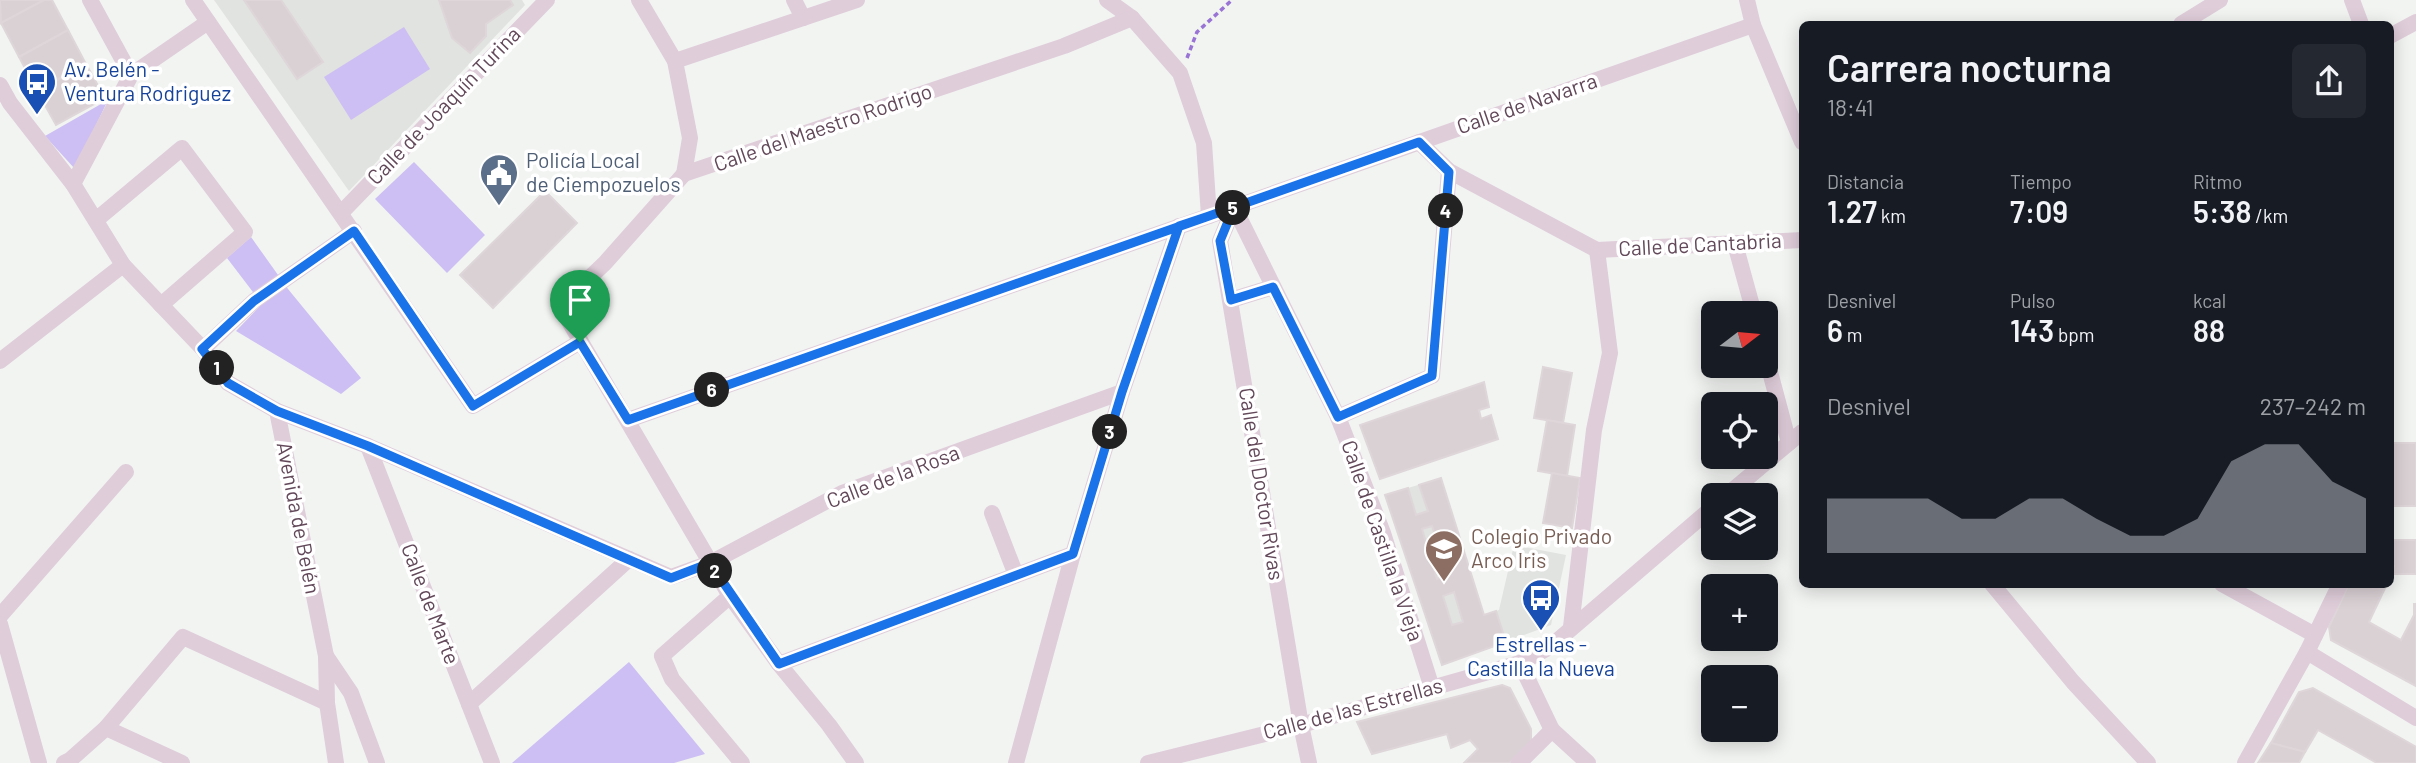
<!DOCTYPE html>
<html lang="es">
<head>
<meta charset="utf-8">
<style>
	:root { --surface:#171b24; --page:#242831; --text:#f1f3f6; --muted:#9ea1a6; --accent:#8c9099 }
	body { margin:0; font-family:Barlow,sans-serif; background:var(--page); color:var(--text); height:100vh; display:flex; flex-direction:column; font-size:26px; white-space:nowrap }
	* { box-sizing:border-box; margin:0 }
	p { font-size:23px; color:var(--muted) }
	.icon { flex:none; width:38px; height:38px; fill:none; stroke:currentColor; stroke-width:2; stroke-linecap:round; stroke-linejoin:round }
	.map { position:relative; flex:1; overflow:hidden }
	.sheet { position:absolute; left:1799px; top:21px; width:595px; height:567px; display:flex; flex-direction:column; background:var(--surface); border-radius:10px; box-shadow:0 4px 18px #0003 }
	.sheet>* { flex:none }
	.needle { width:46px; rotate:74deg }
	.buttons { position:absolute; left:1701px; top:301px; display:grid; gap:14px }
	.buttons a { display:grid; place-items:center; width:77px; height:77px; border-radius:10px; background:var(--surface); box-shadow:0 4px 18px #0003; font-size:35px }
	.pin { position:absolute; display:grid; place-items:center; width:60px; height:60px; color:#fff; margin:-72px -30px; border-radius:50% 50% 50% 0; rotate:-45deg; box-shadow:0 0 7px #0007 }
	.pin .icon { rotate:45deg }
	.km { position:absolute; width:35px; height:35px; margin:-18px; border-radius:50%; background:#222; color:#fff; font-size:19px; line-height:35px; text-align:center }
	.round { display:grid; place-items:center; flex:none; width:74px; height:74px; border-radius:10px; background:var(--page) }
	.head { display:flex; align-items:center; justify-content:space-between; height:119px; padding:0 28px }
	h1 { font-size:38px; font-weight:600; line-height:52px }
	.metrics { display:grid; grid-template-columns:repeat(3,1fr); gap:10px; height:119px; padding:7px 28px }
	.metrics div { display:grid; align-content:center }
	.metrics b { font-size:30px; font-weight:600 }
	.metrics small { font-size:19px; font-weight:400 }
	.metrics p { font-size:19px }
	.chart { height:196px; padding:14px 28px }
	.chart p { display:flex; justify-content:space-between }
	.chart svg { width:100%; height:126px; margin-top:7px; fill:var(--accent); opacity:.7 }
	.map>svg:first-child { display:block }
	.education { fill:#e1e3e0 }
	.green { fill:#cdbff3 }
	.building { fill:#dad1d5; stroke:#ded6d9; stroke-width:2; fill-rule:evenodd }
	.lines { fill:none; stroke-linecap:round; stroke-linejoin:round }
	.path { stroke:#9974d5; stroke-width:3.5; stroke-dasharray:5 3.5; stroke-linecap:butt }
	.minor { stroke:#dfcdda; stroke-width:16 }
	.route-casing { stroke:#fff; stroke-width:14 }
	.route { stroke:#1a73e8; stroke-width:9 }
	.labels { text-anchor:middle; stroke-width:7; stroke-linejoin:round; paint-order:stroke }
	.transit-label { font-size:21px; fill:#164399; stroke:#fff; text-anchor:start }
	.street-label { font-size:21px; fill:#624859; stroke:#fff }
	.service-label { font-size:21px; fill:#4e5e75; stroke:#fff; text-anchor:start }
	.education-label { font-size:21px; fill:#785e54; stroke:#fff; text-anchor:start }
</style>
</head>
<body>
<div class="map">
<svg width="2416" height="763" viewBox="0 0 2416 763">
	<rect width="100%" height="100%" fill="#f2f4f2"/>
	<g class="education">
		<polygon points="214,0 522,0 525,5 349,191"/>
		<polygon points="1441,478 1484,615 1499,610 1514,545 1566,555 1551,625 1442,665 1385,495"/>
	</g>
	<g class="green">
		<polygon points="404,27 430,69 351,120 324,77"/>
		<polygon points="108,100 75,169 45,136"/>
		<polygon points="414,162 485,235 447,273 375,199"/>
		<polygon points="251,237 288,289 361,378 341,394 236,331 262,304 227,258"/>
		<polygon points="629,662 705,754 674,763 512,763"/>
	</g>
	<g class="building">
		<polygon points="0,0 44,0 1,23"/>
		<polygon points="44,0 52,0 68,30 19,57 1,23"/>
		<polygon points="244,0 281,0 323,62 297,79"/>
		<polygon points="439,0 510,0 513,5 486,24 486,36 470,53 452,38"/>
		<polygon points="68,30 86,64 37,91 19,57"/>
		<polygon points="86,64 105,98 56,125 37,91"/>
		<polygon points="545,191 577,223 493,308 460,275"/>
		<polygon points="1543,367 1572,373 1563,423 1534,418"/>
		<polygon points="1484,382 1489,407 1479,410 1481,419 1491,415 1498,439 1380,479 1360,425"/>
		<polygon points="1547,420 1575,425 1567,476 1538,471"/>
		<rect x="2393" y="443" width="23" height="63"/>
		<polygon points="1552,473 1580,478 1572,528 1543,523"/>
		<path d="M1441,478L1484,615L1496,611L1506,642L1442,665L1385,495L1408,488L1416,515L1428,511L1419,485ZM1432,526L1448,575L1437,579L1422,529ZM1454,592L1463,622L1452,625L1443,596Z"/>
		<polygon points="2390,540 2416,540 2416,574 2393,574 2394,566 2390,567"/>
		<polygon points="2349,584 2387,584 2369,622 2401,640 2414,615 2414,604 2416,604 2416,686 2331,640 2329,627"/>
		<polygon points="1502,685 1510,688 1531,729 1531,742 1510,763 1464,763 1478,749 1470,740 1451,748 1447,734 1372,754 1357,722"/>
		<polygon points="2313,688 2416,747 2416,763 2377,763 2318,730 2305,752 2271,743 2299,692"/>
		<polygon points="2271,743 2305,752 2299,763 2258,763"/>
	</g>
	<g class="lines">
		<polyline class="path" points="1187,58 1197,32 1232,0"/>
		<g class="minor">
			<polyline points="90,0 131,75"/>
			<polyline points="193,0 473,406 580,342"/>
			<polyline points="639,0 675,61 690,138 684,174"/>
			<polyline points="794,0 803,18"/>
			<polyline points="1107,0 1132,18 1180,73 1204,143 1209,216"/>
			<polyline points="1747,0 1753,25 1802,142"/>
			<polyline points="2352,0 2361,24"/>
			<polyline points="2181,24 2220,0"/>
			<polyline points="2390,36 2416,22"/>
			<polyline points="675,61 857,0"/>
			<polyline points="0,85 10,103 73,184 123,265 203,349 228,383 277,411 326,656 327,703 336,763"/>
			<polyline points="1419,142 1449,171 1597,250 1802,240"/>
			<polyline points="73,184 131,75 208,22"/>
			<polyline points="1234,207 1220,241 1301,725 1309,763"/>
			<polyline points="1234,207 1338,417 1383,533 1432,688"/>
			<polyline points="341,213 547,0"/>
			<polyline points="96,220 182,148 245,232 161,305"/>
			<polyline points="1735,244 1754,313"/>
			<polyline points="1231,300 1273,287"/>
			<polyline points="203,349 254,301 354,231"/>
			<polyline points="1766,357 1789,443"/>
			<polyline points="0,361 123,265"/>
			<polyline points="277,411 368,446 671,577 710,563 842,493 1122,392"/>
			<polyline points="1338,417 1432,376 1449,171"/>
			<polyline points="628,420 1753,25"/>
			<polyline points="368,446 492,763"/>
			<polyline points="1727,495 1802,432"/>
			<polyline points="992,513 1016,575"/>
			<polyline points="1992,584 2073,682 2148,763"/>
			<polyline points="2222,584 2315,635"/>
			<polyline points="730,596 662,656 672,679 742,763"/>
			<polyline points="0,616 126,472"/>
			<polyline points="0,624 39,763"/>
			<polyline points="1571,627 1594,430 1610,353 1597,250"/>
			<polyline points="2307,652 2416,718"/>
			<polyline points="326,656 351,693 377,763"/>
			<polyline points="1520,663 1552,730 1588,763"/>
			<polyline points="779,664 1073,554"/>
			<polyline points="469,704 629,559"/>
			<polyline points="106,728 182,763"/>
			<polyline points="64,763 70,760 106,728 183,637 327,703"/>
			<polyline points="856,763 829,725 779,664 730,596 560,306 605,263 684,174 1064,46 1132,18"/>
			<polyline points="1016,763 1073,554 1122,392 1179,226"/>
			<polyline points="1148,763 1301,725 1520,663 1550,647 1713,507"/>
			<polyline points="1519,763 1552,730"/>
			<polyline points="2245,763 2307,652 2340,584"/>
		</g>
	</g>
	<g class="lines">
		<defs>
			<polyline id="route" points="580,342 473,406 354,231 254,301 202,349 228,383 277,411 368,446 671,578 710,563 779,664 1073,554 1122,392 1179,226 1209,216 1419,142 1449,172 1432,376 1338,417 1273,287 1231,300 1220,241 1234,207 1209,216 628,420 580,342"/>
		</defs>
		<use href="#route" class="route-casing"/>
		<use href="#route" class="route"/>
	</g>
	<defs>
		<symbol id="bus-pin" viewBox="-11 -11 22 30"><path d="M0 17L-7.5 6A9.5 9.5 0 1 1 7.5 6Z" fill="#1a4fb4" stroke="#fff"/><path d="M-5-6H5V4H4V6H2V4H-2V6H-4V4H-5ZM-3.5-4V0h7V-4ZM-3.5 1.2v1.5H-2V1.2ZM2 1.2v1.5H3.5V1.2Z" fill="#fff"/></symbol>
		<symbol id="civic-pin" viewBox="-11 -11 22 30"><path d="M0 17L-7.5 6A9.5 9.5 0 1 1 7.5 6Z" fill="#5c6f8a" stroke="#fff"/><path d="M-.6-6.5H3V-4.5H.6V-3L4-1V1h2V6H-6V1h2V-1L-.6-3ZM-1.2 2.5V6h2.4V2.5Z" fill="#fff"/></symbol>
		<symbol id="school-pin" viewBox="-11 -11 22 30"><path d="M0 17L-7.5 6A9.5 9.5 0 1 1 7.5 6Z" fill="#8d6e63" stroke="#fff"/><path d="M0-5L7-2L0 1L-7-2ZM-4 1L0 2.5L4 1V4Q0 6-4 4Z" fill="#fff"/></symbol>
	</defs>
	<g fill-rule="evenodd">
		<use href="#bus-pin" x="15" y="60" width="44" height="60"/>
		<use href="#civic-pin" x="477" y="151" width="44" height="60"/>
		<use href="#school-pin" x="1422" y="527" width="44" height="60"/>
		<use href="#bus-pin" x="1519" y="576" width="44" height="60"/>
	</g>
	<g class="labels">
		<g class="transit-label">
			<text x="64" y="77">Av. Belén -<tspan x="64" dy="24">Ventura Rodriguez</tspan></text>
			<text x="1541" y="652" text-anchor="middle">Estrellas -<tspan x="1541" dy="24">Castilla la Nueva</tspan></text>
		</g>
		<g class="street-label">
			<text transform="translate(1527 104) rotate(-19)" y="7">Calle de Navarra</text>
			<text transform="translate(444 106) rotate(-46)" y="7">Calle de Joaquín Turina</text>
			<text transform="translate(823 128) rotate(-19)" y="7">Calle del Maestro Rodrigo</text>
			<text transform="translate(1700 245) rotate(-3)" y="7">Calle de Cantabria</text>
			<text transform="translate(893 477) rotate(-21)" y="7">Calle de la Rosa</text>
			<text transform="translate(1261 484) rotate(81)" y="7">Calle del Doctor Rivas</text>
			<text transform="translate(298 518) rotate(79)" y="7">Avenida de Belén</text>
			<text transform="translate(1382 541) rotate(71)" y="7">Calle de Castilla la Vieja</text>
			<text transform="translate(430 604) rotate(69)" y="7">Calle de Marte</text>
			<text transform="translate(1353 709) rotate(-15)" y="7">Calle de las Estrellas</text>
		</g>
		<g class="service-label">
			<text x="526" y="168">Policía Local<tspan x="526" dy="24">de Ciempozuelos</tspan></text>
		</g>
		<g class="education-label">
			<text x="1471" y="544">Colegio Privado<tspan x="1471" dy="24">Arco Iris</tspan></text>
		</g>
	</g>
</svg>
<div class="buttons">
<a><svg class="needle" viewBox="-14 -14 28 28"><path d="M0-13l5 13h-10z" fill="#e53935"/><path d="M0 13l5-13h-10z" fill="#9ea1a6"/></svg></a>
<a><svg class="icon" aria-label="locate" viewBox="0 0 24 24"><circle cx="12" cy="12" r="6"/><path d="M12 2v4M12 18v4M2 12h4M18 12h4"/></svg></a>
<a><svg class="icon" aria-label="layers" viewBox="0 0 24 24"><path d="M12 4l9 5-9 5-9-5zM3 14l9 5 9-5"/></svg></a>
<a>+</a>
<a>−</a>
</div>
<div class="pin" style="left:580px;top:342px;background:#1e9e55"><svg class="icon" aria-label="arrive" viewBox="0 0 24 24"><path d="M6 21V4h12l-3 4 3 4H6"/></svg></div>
<b class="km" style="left:217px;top:368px">1</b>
<b class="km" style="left:715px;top:571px">2</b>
<b class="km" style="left:1110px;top:432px">3</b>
<b class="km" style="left:1446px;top:211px">4</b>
<b class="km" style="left:1233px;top:208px">5</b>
<b class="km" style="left:712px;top:390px">6</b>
<section class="sheet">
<div class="head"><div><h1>Carrera nocturna</h1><p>18:41</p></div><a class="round"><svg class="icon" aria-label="share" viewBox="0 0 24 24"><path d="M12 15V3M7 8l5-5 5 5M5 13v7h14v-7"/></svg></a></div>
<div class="metrics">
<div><p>Distancia</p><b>1.27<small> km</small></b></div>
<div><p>Tiempo</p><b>7:09</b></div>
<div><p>Ritmo</p><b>5:38<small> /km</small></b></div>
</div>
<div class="metrics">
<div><p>Desnivel</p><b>6<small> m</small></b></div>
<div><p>Pulso</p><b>143<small> bpm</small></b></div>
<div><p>kcal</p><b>88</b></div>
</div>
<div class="chart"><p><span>Desnivel</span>237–242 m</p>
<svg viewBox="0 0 160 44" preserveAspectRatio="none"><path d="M0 44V25L10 25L20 25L30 25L40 32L50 32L60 25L70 25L80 32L90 38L100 38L110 32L120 12L130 6L140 6L150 19L160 25V44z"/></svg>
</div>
</section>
</div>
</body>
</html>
